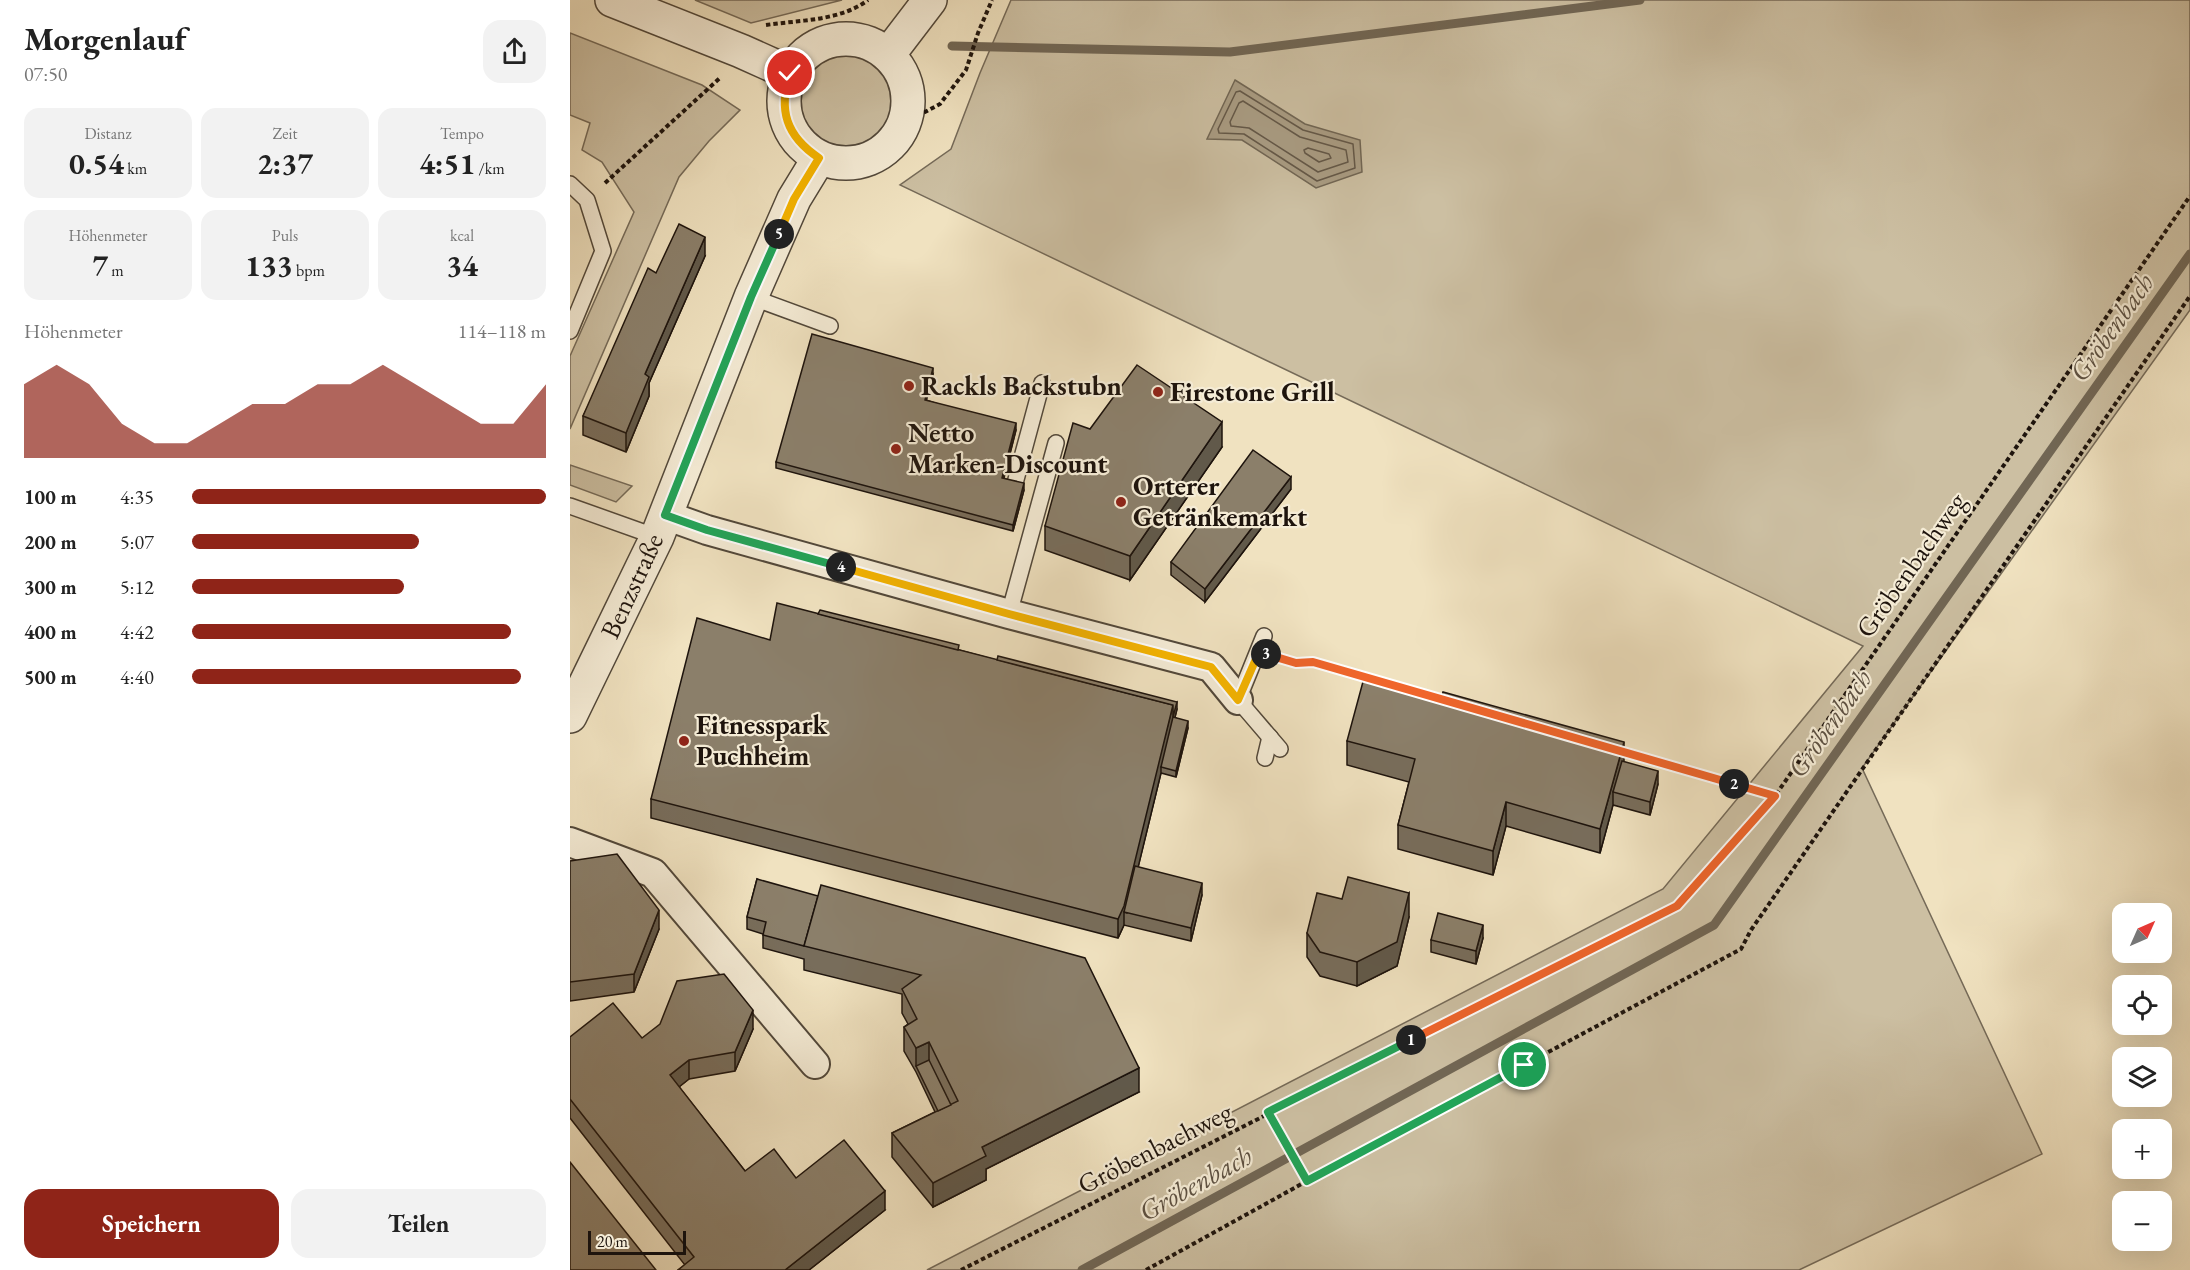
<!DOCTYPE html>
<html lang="de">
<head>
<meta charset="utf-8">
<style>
	:root { --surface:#fff; --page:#f2f2f2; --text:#222; --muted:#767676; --accent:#8f2418 }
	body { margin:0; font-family:"EB Garamond",serif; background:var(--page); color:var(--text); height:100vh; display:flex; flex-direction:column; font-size:22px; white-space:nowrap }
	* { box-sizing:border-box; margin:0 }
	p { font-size:20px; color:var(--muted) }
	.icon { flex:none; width:33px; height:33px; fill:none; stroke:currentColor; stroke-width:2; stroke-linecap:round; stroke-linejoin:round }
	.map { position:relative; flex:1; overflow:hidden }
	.drawer { display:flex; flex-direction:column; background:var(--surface); width:570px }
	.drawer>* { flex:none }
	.needle { width:39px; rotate:45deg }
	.tools { position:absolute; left:1542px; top:903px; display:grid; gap:12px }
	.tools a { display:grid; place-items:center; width:60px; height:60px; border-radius:12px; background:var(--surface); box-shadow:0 6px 24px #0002; font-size:30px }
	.scale { position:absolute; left:18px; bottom:15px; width:98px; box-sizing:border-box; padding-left:6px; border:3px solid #1e140d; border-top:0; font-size:16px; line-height:21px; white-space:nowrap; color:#1e140d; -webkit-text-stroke:4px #f5ecd6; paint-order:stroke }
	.pin { position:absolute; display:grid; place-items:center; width:51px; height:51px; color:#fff; margin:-26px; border:3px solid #fff; border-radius:50%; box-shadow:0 2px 6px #0007 }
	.km { position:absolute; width:30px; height:30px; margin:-15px; border-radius:50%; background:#222; color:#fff; font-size:16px; line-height:30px; text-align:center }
	.round { display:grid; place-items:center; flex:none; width:63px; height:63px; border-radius:18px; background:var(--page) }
	.headline { display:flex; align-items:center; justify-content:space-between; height:102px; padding:0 24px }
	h1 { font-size:33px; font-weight:700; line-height:45px }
	.metrics { display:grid; grid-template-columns:repeat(3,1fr); gap:9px; height:102px; padding:6px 24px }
	.metrics div { display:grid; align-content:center; border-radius:15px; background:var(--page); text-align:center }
	.metrics b { font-size:30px; font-weight:700 }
	.metrics small { font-size:16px; font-weight:400 }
	.metrics p { font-size:16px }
	.chart { height:168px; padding:12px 24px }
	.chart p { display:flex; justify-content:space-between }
	.chart svg { width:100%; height:108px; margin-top:6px; fill:var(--accent); opacity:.7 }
	.cta { display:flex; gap:12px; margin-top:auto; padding:12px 24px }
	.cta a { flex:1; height:69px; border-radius:18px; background:var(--accent); color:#fff; font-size:24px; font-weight:700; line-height:69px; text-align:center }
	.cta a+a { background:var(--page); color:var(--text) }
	ul { padding:0 24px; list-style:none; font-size:20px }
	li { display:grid; grid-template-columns:96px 72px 1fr; align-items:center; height:45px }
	li i { height:15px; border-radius:8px; background:var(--accent) }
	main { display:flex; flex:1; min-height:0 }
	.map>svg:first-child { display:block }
	.green { fill:#ccbfa2; stroke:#756a58; stroke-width:1.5 }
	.water { fill:#a99c83; stroke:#716654; stroke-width:1.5 }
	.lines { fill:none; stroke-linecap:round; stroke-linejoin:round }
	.shore { stroke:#645848; stroke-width:1.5 }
	.stream { stroke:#716654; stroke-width:9 }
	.service-casing { stroke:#52483a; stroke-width:18 }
	.minor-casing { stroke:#52483a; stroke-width:32 }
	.tertiary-casing { stroke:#52483a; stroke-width:36 }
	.path { stroke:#1e140d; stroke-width:4; stroke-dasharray:4.5 3; stroke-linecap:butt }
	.service { stroke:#f5ecd6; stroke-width:15 }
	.minor { stroke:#f5ecd6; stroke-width:28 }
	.tertiary { stroke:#f5ecd6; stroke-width:33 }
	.wall { fill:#786d5b; stroke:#1e140d; stroke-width:1.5 }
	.shaded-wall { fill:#61594a; stroke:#1e140d; stroke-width:1.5 }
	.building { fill:#8b7f6a; stroke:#1e140d; stroke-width:1.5 }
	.split-1-casing { stroke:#fff; stroke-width:12 }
	.split-2-casing { stroke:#fff; stroke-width:12 }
	.split-3-casing { stroke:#fff; stroke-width:12 }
	.split-4-casing { stroke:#fff; stroke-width:12 }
	.split-5-casing { stroke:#fff; stroke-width:12 }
	.split-6-casing { stroke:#fff; stroke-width:12 }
	.split-1 { stroke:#22a559; stroke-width:8 }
	.split-2 { stroke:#f0652b; stroke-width:8 }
	.split-3 { stroke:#f0652b; stroke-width:8 }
	.split-4 { stroke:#f5b400; stroke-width:8 }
	.split-5 { stroke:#22a559; stroke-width:8 }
	.split-6 { stroke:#f5b400; stroke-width:8 }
	.poi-dot { fill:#8f2418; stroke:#f5ecd6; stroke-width:2 }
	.labels { text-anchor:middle; stroke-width:4.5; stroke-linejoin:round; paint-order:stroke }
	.poi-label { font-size:27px; font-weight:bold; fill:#1e140d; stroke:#f5ecd6; text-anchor:start }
	.street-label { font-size:27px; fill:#1e140d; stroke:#f5ecd6 }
	.water-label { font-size:28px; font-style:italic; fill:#5d5142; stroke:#f5ecd6 }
</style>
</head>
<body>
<main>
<section class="drawer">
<div class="headline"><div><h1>Morgenlauf</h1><p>07:50</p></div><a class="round"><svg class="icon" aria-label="share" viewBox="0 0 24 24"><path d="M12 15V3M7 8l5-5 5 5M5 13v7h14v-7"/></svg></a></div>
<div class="metrics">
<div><p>Distanz</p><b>0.54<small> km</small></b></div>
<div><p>Zeit</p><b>2:37</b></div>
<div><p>Tempo</p><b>4:51<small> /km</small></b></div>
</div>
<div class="metrics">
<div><p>Höhenmeter</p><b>7<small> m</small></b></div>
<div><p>Puls</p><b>133<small> bpm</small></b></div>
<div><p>kcal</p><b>34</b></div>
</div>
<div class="chart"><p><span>Höhenmeter</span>114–118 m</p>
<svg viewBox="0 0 160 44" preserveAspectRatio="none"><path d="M0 44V14L10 6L20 14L30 30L40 38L50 38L60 30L70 22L80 22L90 14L100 14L110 6L120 14L130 22L140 30L150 30L160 14V44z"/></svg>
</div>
<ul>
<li><b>100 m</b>4:35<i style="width:100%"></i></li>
<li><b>200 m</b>5:07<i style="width:64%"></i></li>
<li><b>300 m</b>5:12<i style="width:60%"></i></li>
<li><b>400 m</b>4:42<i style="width:90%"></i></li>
<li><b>500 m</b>4:40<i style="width:93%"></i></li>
</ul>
<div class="cta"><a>Speichern</a><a>Teilen</a></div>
</section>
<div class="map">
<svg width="1620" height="1270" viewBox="0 0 1620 1270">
	<rect width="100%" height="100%" fill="#f0e2c0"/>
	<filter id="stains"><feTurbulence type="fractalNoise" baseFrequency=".00333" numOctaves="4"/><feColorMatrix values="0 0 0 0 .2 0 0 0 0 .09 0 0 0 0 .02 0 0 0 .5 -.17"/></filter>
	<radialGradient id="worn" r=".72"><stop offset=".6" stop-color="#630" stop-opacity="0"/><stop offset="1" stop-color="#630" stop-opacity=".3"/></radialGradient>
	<g class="green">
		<polygon points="125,0 272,0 181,23"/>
		<polygon points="441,0 1620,0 1620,310 1292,768 1472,1154 1229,1270 357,1270 1093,889 1293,646 330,185 381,149 410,73"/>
		<polygon points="0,33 132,85 170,110 139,141 109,177 0,429 0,356 64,212 32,162 12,150 20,123 0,115"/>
		<circle cx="276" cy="102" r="49"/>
		<polygon points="0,465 62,486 46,502 0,485"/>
	</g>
	<polygon class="water" points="665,80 735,124 790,140 792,172 746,188 672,140 637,139"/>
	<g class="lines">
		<g class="shore">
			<polygon points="670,91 733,130 783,144 785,168 747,181 674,134 649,133 648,129 666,92"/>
			<polygon points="673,101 730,137 776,150 778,162 748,172 679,128 661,126 660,122 669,103"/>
			<polygon points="738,148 759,154 761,158 749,162 735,153 734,150"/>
		</g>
		<g class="stream">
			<polyline points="382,46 660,52 1070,0"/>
			<polyline points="512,1270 1144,925 1620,254"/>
		</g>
		<defs>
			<g id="service">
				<polyline points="0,184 17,200 33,251 0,331"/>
				<polyline points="181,297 260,326"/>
				<polyline points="444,487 472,383"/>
				<polyline points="0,506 87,537"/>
				<polyline points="439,614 486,443"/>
				<polyline points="694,636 668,700 710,749"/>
				<polyline points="695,758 700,737"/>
			</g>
			<g id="minor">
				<polyline points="95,515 137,530 439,614 641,667 668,700"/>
				<polyline points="0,842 83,873 245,1064"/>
			</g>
			<g id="tertiary">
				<polyline points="42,0 171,51 220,73"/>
				<circle cx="276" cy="101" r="62"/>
				<polyline points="318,55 360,0"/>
				<polyline points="0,716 87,537 181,297 224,199 249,158"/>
			</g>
		</defs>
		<use href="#service" class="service-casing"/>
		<use href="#minor" class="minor-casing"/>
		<use href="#tertiary" class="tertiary-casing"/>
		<g class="path">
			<path d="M196,25C230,20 270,21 298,0"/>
			<polyline points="334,123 370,104 396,70 408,33 422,0"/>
			<polyline points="35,183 151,77"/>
			<polyline points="710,658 726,663 743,662 874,699"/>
			<polyline points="1051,751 1205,796"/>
			<polyline points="698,1112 737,1181"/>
			<polyline points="391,1270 1107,906 1205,796 1620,196"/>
			<polyline points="576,1270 737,1181 1171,949 1181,930 1620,296"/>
		</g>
		<use href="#service" class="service"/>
		<use href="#minor" class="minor"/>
		<use href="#tertiary" class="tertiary"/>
	</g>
	<g class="wall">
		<polygon points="135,256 79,383 79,396 56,452 13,435 13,416 86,273"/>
		<polygon points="363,374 356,400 446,430 434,478 454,490 443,531 206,468 206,462"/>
		<polygon points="520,429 652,447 560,580 475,550 475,526"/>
		<polygon points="721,489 635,602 601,575 601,562"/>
		<polygon points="389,650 607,709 605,717 618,728 606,777 591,773 568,867 632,895 621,941 554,925 548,938 81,818 81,799"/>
		<polygon points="777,741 1054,762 1088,784 1080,815 1043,805 1030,853 936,826 923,875 828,849 828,825 839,782 777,765"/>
		<polygon points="0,861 89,929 64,992 0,1001"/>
		<polygon points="187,879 569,1092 416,1169 416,1180 363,1207 322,1157 322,1133 365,1112 346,1072 334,1051 334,1027 338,1024 332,1013 332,994 234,970 234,959 193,948 193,934 177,929 177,917"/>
		<polygon points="839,917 827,966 787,986 750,976 737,957 737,933"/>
		<polygon points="913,938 906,964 861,952 861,940"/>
		<polygon points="183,1029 165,1071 119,1079 109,1087 175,1171 226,1178 315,1210 239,1270 108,1270 115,1265 0,1118 0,1037 72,1038"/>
	</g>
	<g class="shaded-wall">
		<polygon points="135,237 135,256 79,383 79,396 56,452 56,433 75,374"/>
		<polygon points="363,368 363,374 355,406 355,400"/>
		<polygon points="652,422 652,447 560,580 560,556"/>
		<polygon points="446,423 446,430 432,484 432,478"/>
		<polygon points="721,477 721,489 635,602 635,589"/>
		<polygon points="454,483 454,490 443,531 443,525"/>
		<polygon points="607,702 607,709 593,767 591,767 591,773 557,913 554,912 554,925 548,938 548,919 603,705"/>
		<polygon points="618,721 618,728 606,777 606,771"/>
		<polygon points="1054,742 1054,766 1043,792 1043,805 1030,853 1030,829"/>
		<polygon points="1088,771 1088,784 1080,815 1080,802"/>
		<polygon points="936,802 936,826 923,875 923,851"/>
		<polygon points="632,883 632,895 621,941 621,928"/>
		<polygon points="839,893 839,917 827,966 787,986 787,962"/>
		<polygon points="89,910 89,929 64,992 64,974"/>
		<polygon points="913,925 913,938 906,964 906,951"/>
		<polygon points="183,1010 183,1029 165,1071 165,1052"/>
		<polygon points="359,1042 359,1066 346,1066 346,1048"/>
		<polygon points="119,1060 119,1079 100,1094 100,1075"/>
		<polygon points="569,1068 569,1092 416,1169 416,1180 363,1207 363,1183 412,1147"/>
		<polygon points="315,1191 315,1210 239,1270 215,1270"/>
	</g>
	<g class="building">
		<polygon points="109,224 135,237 75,374 79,377 56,433 13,416 78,268 86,273"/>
		<polygon points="242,334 363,368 355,400 446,423 432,478 454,483 443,525 206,462"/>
		<polygon points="567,365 652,422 560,556 475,526 503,423 520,429"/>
		<polygon points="683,450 721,477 635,589 601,562"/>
		<polygon points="207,603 603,705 554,906 548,919 81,799 127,618 200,640"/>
		<polygon points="250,610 389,645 388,650 248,614"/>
		<polygon points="428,656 607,702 603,717 603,705 427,660"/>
		<polygon points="794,678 871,699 873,692 1054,742 1030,829 936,802 923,851 828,825 845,759 777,741"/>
		<polygon points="603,717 618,721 606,771 591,767"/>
		<polygon points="1052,761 1088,771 1080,802 1043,792"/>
		<polygon points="47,854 89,910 64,974 0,982 0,861"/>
		<polygon points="565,866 632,883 621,928 554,912"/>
		<polygon points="778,877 839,893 827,942 787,962 750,952 737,933 747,893 772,899"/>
		<polygon points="187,879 248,896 234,946 193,935 196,922 177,917"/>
		<polygon points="251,885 515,958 569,1068 412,1147 416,1156 363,1183 322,1133 388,1101 359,1042 346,1048 334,1027 347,1019 332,989 351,975 234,946"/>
		<polygon points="868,913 913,925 906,951 861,940"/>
		<polygon points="154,974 183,1010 165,1052 119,1060 100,1075 175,1171 204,1149 226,1178 274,1140 315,1191 215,1270 108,1270 124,1257 0,1099 0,1037 43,1003 72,1038 90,1024 107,981"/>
		<polygon points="359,1060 381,1105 368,1111 346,1066"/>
		<polygon points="0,1162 86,1270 0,1270"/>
	</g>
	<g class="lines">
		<defs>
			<polyline id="split-1" points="841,1040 698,1112 737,1181 954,1065"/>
			<polyline id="split-2" points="841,1040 1107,906 1205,796 1164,784"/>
			<polyline id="split-3" points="696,654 726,663 743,662 1164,784"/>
			<polyline id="split-4" points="271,567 439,614 641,667 668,700 689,652 696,654"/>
			<polyline id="split-5" points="209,234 181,297 95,515 137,530 271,567"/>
			<path id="split-6" d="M209,234L224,199L249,158C216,136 208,110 220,73"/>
		</defs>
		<use href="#split-1" class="split-1-casing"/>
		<use href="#split-2" class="split-2-casing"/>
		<use href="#split-3" class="split-3-casing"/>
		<use href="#split-4" class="split-4-casing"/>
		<use href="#split-5" class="split-5-casing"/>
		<use href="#split-6" class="split-6-casing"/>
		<use href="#split-1" class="split-1"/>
		<use href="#split-2" class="split-2"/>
		<use href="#split-3" class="split-3"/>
		<use href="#split-4" class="split-4"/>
		<use href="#split-5" class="split-5"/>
		<use href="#split-6" class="split-6"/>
	</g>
	<g class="poi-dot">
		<circle cx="339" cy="386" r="6"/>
		<circle cx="588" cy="392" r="6"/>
		<circle cx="326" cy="449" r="6"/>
		<circle cx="551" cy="502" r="6"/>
		<circle cx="114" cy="741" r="6"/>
	</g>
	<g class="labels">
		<g class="poi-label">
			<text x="351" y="395">Rackls Backstubn</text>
			<text x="600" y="401">Firestone Grill</text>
			<text x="338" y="442">Netto<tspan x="338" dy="31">Marken-Discount</tspan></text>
			<text x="563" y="495">Orterer<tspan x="563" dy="31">Getränkemarkt</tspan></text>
			<text x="126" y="734">Fitnesspark<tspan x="126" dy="31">Puchheim</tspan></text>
		</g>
		<g class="street-label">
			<text transform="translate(1341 565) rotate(-55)" y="9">Gröbenbachweg</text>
			<text transform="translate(62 586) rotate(-65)" y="9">Benzstraße</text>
			<text transform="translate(585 1148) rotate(-27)" y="9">Gröbenbachweg</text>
		</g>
		<g class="water-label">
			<text transform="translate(1541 327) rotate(-55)" y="10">Gröbenbach</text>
			<text transform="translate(1259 723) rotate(-55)" y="10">Gröbenbach</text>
			<text transform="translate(625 1183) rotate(-29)" y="10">Gröbenbach</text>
		</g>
	</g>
	<rect width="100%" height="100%" filter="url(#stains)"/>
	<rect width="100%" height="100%" fill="url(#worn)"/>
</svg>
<div class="tools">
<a><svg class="needle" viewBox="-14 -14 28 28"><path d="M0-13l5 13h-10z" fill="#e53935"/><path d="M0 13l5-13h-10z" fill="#767676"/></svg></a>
<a><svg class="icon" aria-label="locate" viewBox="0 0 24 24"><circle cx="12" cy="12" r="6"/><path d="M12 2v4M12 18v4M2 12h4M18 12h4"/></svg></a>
<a><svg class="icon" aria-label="layers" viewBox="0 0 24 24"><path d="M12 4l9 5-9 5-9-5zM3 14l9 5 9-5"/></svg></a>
<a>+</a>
<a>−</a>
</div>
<div class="scale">20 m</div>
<div class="pin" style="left:954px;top:1065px;background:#1e9e55"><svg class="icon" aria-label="arrive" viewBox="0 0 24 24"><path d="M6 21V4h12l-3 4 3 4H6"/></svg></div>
<div class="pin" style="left:220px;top:73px;background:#d93025"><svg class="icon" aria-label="check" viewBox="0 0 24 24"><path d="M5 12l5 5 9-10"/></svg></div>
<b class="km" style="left:841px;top:1040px">1</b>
<b class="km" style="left:1164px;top:784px">2</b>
<b class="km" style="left:696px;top:654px">3</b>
<b class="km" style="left:271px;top:567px">4</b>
<b class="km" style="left:209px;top:234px">5</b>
</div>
</main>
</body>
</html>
